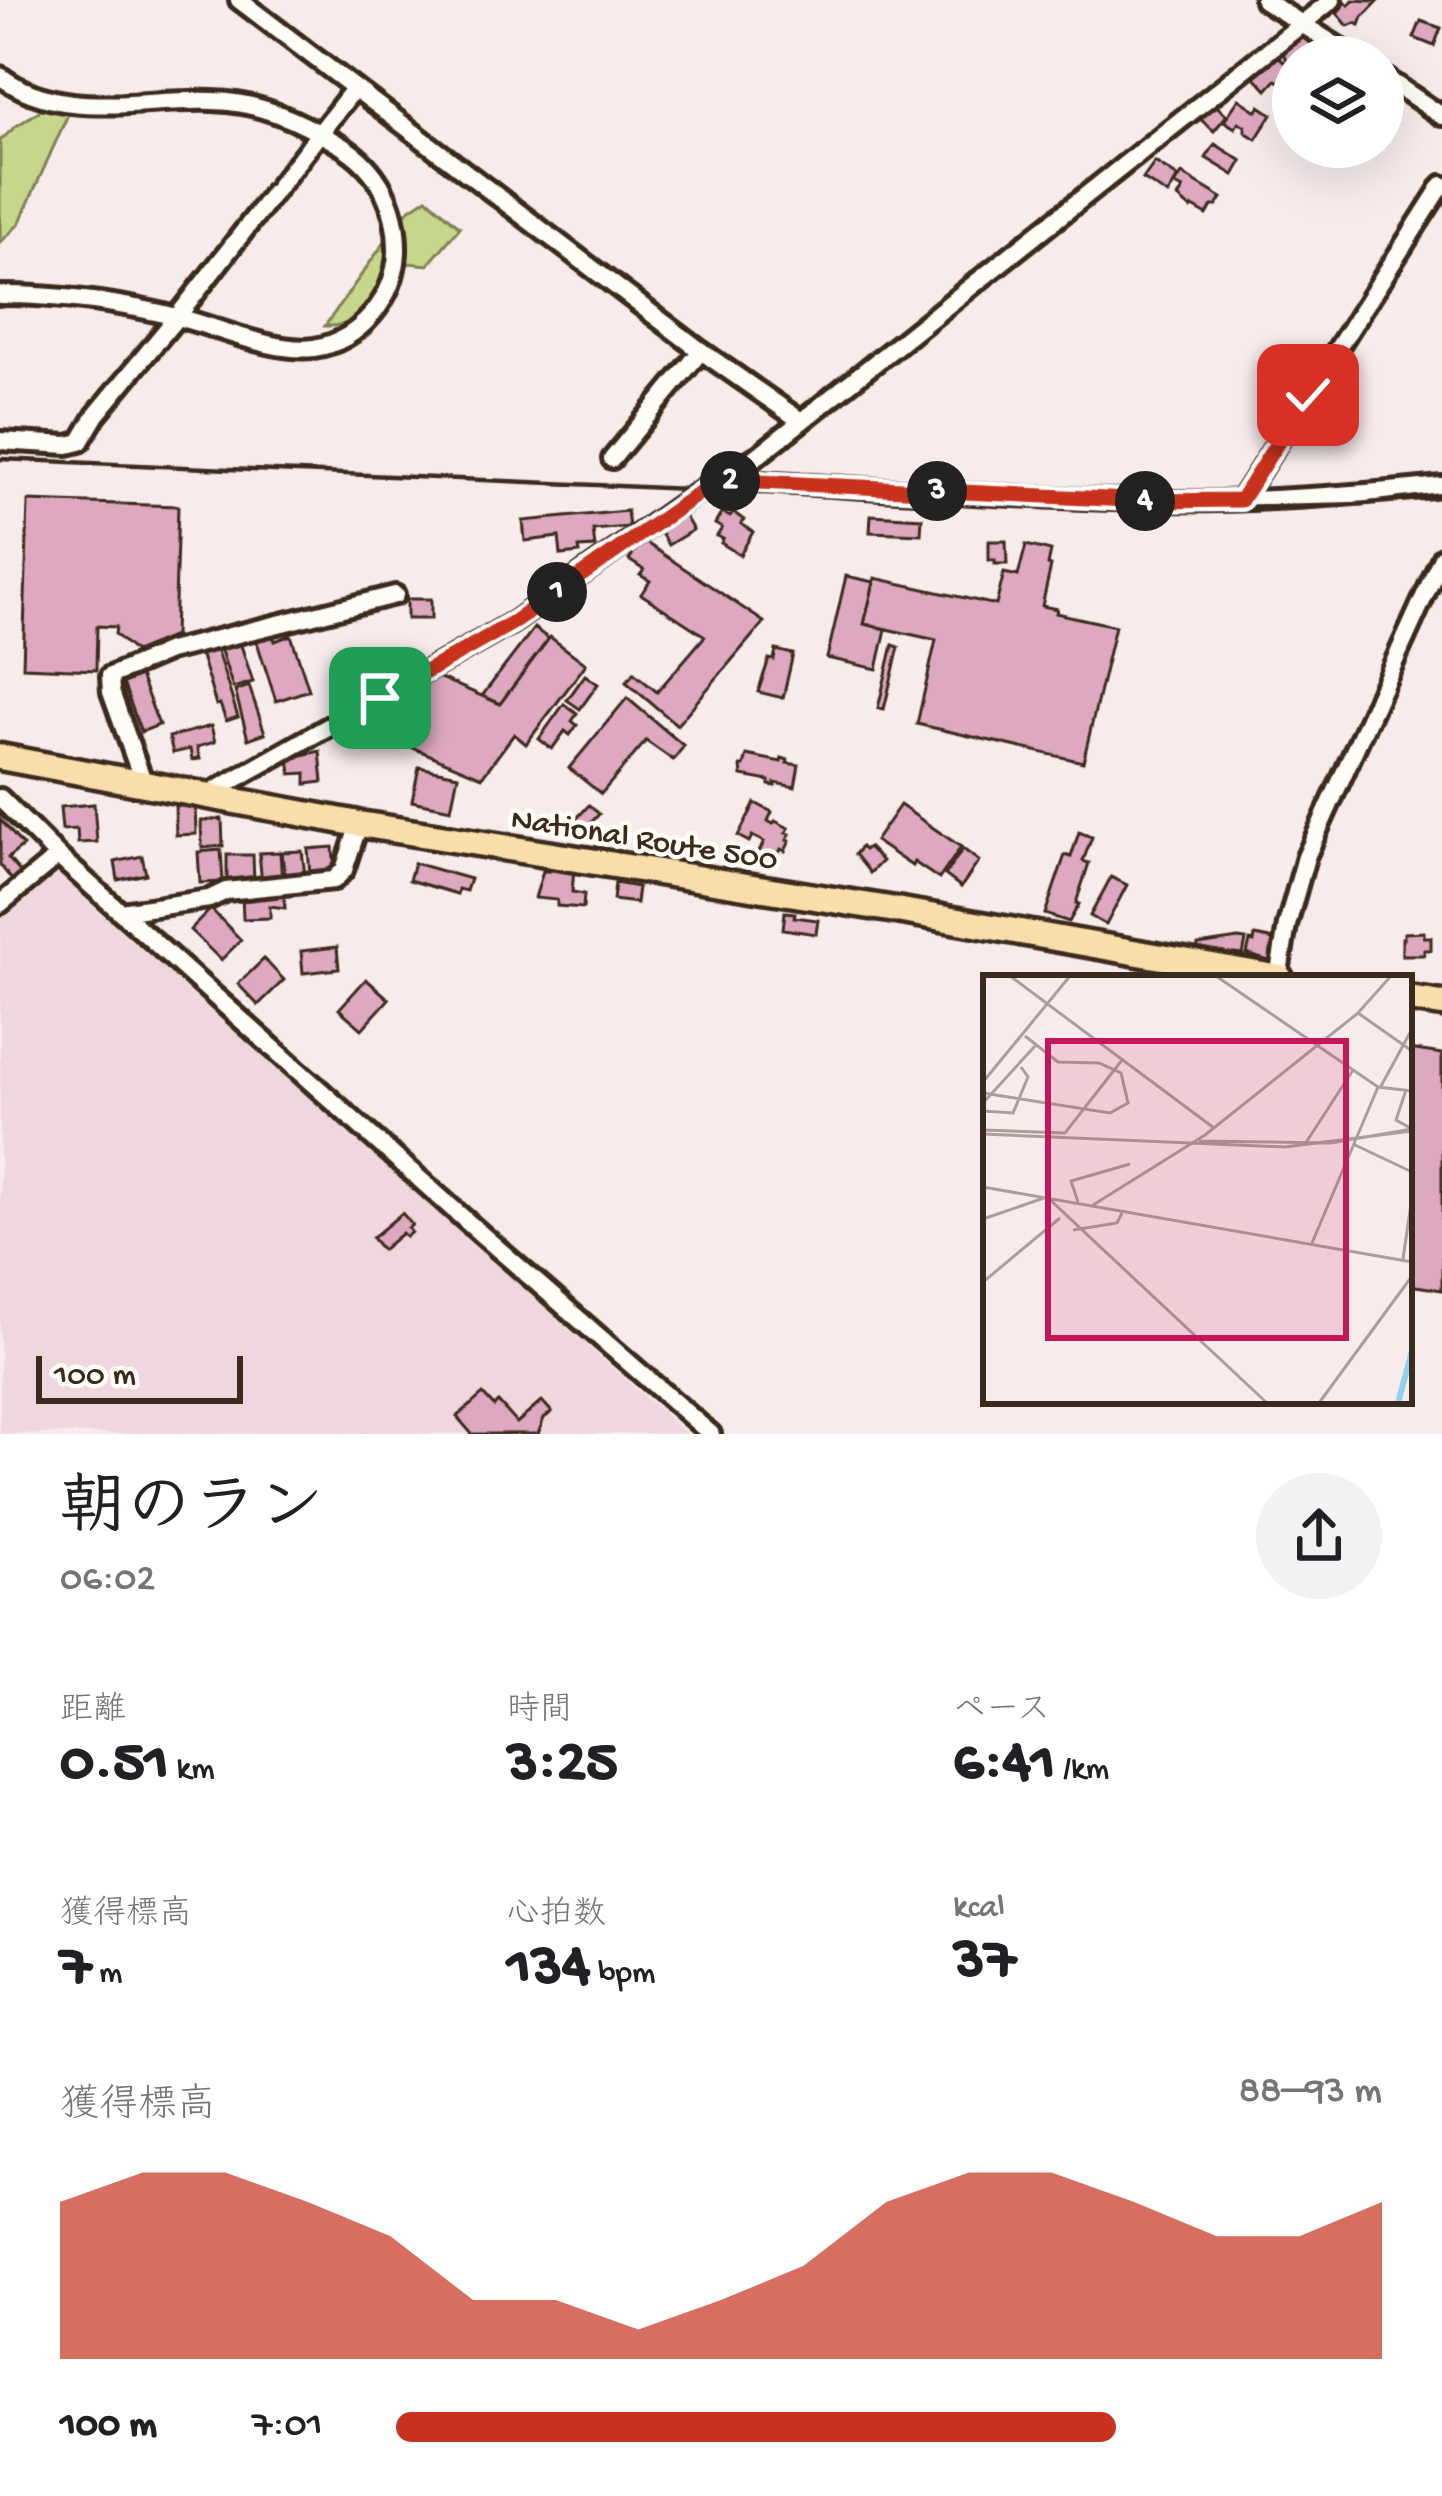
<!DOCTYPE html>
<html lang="ja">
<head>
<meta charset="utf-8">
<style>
	:root { --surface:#fff; --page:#f2f2f2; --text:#202124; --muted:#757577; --accent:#c8321e }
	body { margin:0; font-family:"Gochi Hand","Klee One",sans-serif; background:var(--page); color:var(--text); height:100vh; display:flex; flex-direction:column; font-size:45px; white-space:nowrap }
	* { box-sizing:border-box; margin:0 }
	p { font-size:39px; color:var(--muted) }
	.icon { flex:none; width:66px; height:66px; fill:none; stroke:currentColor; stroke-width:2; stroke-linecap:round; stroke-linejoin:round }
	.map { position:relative; height:1434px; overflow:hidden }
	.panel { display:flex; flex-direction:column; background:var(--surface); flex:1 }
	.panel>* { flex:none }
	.fabs { position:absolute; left:1272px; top:36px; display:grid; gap:24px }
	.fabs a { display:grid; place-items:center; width:132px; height:132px; border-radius:50%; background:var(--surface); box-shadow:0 12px 48px #0002; font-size:60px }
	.scale { position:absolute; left:36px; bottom:30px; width:207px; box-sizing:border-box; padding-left:12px; border:6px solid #3b2a1e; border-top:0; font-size:33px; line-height:42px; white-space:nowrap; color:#3b2a1e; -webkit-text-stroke:9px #fdfcf7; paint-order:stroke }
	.pin { position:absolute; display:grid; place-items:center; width:102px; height:102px; color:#fff; margin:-51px; border-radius:24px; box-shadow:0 6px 18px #0006 }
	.km { position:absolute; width:60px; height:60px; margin:-30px; border-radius:50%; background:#222; color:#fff; font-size:33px; line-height:60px; text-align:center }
	.round { display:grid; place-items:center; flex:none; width:126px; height:126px; border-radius:63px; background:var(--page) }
	.head { display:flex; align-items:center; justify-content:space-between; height:204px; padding:0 60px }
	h1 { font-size:66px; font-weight:700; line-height:90px }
	.stats { display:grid; grid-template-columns:repeat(3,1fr); gap:18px; height:204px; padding:12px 60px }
	.stats div { display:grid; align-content:center }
	.stats b { font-size:60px; font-weight:700 }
	.stats small { font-size:33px; font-weight:400 }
	.stats p { font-size:33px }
	.chart { height:336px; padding:24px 60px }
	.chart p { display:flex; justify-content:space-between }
	.chart svg { width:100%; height:216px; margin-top:12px; fill:var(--accent); opacity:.7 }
	ul { padding:0 60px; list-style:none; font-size:39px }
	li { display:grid; grid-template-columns:192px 144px 1fr; align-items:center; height:90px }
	li i { height:30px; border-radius:15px; background:var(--accent) }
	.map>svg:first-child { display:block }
	.built { fill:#f0d7df }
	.green { fill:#c6d68a; stroke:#808054; stroke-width:3 }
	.building { fill:#dea8c0; stroke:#3b2a1e; stroke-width:3 }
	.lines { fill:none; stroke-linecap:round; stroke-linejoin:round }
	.minor-casing { stroke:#3b2a1e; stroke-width:26 }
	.highway-casing { stroke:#3b2a1e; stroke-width:33 }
	.minor { stroke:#fdfcf7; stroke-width:16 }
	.highway { stroke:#f9deab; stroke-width:24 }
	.rail { stroke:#3b2a1e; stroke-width:4.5 }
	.route-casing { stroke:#fff; stroke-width:24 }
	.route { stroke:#c8321e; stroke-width:15 }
	.labels { text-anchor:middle; stroke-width:9; stroke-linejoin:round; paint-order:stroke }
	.street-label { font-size:33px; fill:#3b2a1e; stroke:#fdfcf7 }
	.inset-river { fill:none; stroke:#90d2f2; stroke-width:6 }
	.inset-road { fill:none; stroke:#ac9e9a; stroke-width:3 }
	.view { fill:#c2185b; fill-opacity:0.15; stroke:#c2185b; stroke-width:6 }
	.inset-edge { fill:none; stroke:#3b2a1e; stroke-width:6 }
</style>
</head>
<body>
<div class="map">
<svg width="1442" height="1434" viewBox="0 0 1442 1434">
	<rect width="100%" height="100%" fill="#f7ebec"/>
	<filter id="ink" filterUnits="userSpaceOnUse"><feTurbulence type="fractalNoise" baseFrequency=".00833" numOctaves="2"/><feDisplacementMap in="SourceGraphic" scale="24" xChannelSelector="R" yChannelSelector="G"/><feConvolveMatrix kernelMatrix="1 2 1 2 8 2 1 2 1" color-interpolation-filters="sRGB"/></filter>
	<g filter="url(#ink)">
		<polygon class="built" points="54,871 687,1434 0,1434 0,916"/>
		<g class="green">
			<polygon points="50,104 69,112 19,224 0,243 0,141 15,127"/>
			<path d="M427,198L460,227L428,265L409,263C392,294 362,328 325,326L406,212Z"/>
		</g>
		<g class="building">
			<polygon points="1353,0 1378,1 1363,17 1360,25 1355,23 1348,26 1337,13 1346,2 1349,5"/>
			<polygon points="1421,21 1441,28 1434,46 1414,38"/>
			<polygon points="1305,31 1312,42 1315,40 1320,47 1317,48 1319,51 1310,57 1293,57 1292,66 1279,49"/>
			<polygon points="1276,54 1292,69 1280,82 1276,80 1267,90 1252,74"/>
			<polygon points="1239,99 1257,111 1260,106 1272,114 1256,139 1245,132 1245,126 1239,122 1235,128 1224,121"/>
			<polygon points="1212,102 1227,115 1214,131 1199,118"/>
			<polygon points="1215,144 1242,161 1234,175 1206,158"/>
			<polygon points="1155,162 1178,177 1168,195 1143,179"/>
			<polygon points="1182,174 1222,198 1217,206 1212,206 1207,215 1193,207 1191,209 1178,198 1183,189 1175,185"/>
			<polygon points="28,501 178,506 174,636 135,652 115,634 116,627 97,626 96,670 23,667"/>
			<polygon points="627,511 629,527 593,530 595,547 579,548 580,553 561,555 559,537 525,541 523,521"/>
			<polygon points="722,512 730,517 733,512 744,520 741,524 753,532 740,555 721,543 723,539 717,536 722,528 715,524"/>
			<polygon points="684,515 693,530 668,545 659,530"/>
			<polygon points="871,515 922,518 921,534 870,532"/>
			<polygon points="642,540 764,622 677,725 626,682 634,673 657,692 705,636 641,594 650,581 640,575 644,570 629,560"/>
			<polygon points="989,541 1006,541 1007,564 995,564 995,560 989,560"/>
			<polygon points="1026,545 1051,551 1048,565 1051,566 1042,606 1057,609 1056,613 1115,626 1083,762 917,724 936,640 864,624 875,578 996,605 1004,573 1018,576"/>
			<polygon points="846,576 874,582 864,624 886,629 877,669 827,658"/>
			<rect x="407" y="599" width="24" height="20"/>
			<polygon points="270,627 275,641 291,635 309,690 276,701 254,633"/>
			<polygon points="534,628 549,639 500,704 482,696"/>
			<polygon points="550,637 586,664 526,744 514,734 482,777 373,731 384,707 431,674 500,704"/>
			<polygon points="239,639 253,682 233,688 219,645"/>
			<polygon points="893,645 899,647 884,709 878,708"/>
			<polygon points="370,647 386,672 365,685 349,660"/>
			<polygon points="216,648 238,717 226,721 220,704 216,705 200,653"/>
			<polygon points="776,650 793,654 783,698 758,692 769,659 774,660"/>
			<polygon points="585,675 598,684 580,709 567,700"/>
			<polygon points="140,676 159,725 141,732 123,683"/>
			<polygon points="249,686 265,733 248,739 235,691"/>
			<polygon points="627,698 684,746 673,760 646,741 601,794 569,768"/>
			<polygon points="564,704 577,714 572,721 577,725 570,735 565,731 552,749 539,739"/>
			<polygon points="211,726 215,742 197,747 200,759 192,760 190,749 173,753 169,737"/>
			<polygon points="320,751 323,782 306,784 306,773 291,774 289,758"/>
			<polygon points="747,755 781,762 782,758 788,760 787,763 799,765 795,787 775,783 775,786 769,785 769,781 742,776 741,766 744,766"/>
			<polygon points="419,767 458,775 451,809 412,801"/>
			<polygon points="755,803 772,812 768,821 773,824 775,821 789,828 786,833 790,834 787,840 790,841 785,851 781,849 773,865 757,856 764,842 752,836 749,842 738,836"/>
			<polygon points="94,804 97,842 78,843 77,829 62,830 60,807"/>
			<polygon points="195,804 196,834 176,835 175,805"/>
			<polygon points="589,805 599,814 579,836 569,827"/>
			<polygon points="900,805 961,847 939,879 914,862 912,866 875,841"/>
			<polygon points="0,819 23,846 8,858 21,873 12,880 0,865"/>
			<polygon points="222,819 223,846 202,848 201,821"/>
			<polygon points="1079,832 1092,837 1083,861 1089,863 1076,903 1079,904 1069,922 1045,914 1065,855 1071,857"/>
			<polygon points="333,847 335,874 310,876 308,849"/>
			<polygon points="861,847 864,850 868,847 882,861 870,873 855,854"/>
			<polygon points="963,849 979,861 961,887 945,875"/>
			<polygon points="221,850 223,882 200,883 198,852"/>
			<polygon points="302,851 305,875 285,877 282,852"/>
			<polygon points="280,852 282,883 262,884 259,853"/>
			<polygon points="227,855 253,855 254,882 227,882"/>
			<polygon points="142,856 146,874 118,880 115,862"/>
			<polygon points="414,863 470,879 466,891 458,889 457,894 409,880"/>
			<polygon points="551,866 574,869 572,892 584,894 583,908 557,906 557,900 535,898 543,871 550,871"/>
			<polygon points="1111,877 1127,885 1106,925 1090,916"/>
			<polygon points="615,883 638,887 636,903 613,900"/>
			<polygon points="284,893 285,908 270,906 270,918 243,919 242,895"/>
			<polygon points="211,909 241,940 221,960 190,930"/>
			<polygon points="785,912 795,913 794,917 818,920 816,934 783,929"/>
			<polygon points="1424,932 1424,937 1431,937 1431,950 1424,950 1424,955 1402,955 1402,938 1404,938 1404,933"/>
			<polygon points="1255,936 1275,940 1271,962 1247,954 1250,941 1254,942"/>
			<polygon points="1238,939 1246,940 1243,955 1235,954 1234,960 1196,954 1198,945"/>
			<polygon points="337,947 339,969 303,973 301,951"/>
			<polygon points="264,959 284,980 258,1005 238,984"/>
			<polygon points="366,979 389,999 362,1029 339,1009"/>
			<polygon points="1409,1049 1442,1054 1442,1290 1409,1285"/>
			<polygon points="402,1213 412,1225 408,1228 411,1232 406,1237 402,1233 382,1250 372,1238"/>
			<polygon points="483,1394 494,1406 498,1402 517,1423 542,1401 552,1412 544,1418 538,1434 472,1434 457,1417"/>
		</g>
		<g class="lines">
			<defs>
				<g id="minor">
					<polyline points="239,0 701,351 801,421"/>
					<polyline points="1264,0 1354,57"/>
					<path d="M0,76C61,122 142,98 213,101C260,102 300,121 340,145C379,168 398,208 397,252C395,297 361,341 314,348C275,353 219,328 181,318C122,303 61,295 0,295"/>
					<polyline points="1383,76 1442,116"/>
					<polyline points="0,441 68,445 80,442 96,415 177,317 354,89"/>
					<polyline points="612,459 701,351"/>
					<path d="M718,480C861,487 1005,498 1149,501C1247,503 1345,496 1442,486"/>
					<polyline points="1241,500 1442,185"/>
					<polyline points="144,784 111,692 110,676 169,651 395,595"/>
					<polyline points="209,794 514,622 701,490 759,455 1332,0"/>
					<polyline points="0,798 58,856 481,1234 711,1434"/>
					<polyline points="0,904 58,856"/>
					<polyline points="121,912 209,899 226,891 334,880 344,870 359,824"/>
					<polyline points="1278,978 1287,925 1306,857 1442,557"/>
				</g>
				<g id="highway">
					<polyline points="0,757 359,824 902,911 1280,978"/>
					<polyline points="1409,999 1442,1004"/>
				</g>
			</defs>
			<use href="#minor" class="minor-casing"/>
			<use href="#highway" class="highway-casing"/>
			<use href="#minor" class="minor"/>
			<use href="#highway" class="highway"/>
			<polyline class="rail" points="0,459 1146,509 1364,504 1442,494"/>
		</g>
	</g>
	<g class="lines" filter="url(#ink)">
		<defs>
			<polyline id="route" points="380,698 514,622 718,480 1149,501 1241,500 1308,395"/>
		</defs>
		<use href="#route" class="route-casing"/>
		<use href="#route" class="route"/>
	</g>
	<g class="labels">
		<g class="street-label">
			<text transform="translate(645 836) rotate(9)" y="12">National Route 500</text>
		</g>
	</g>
	<g transform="translate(983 975)">
		<rect width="429" height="429" fill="#f7ebec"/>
		<path class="inset-river" d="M415,428L429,376"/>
		<path class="inset-road" d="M27,1L231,153M233,1L395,112L429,116M375,38L429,76M0,107L87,1M397,113L429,54M423,115L413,145L429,154M0,118L127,138L145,128L138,98L116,88L75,87L42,61M0,128L52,71M0,136L30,138L45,102L38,92M0,155L82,158L139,85M0,159L302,172L429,156M216,166L348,168L429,154M322,169L370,95M370,169L429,197M0,212L429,287M95,227L88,206L147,189M110,230L222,160L375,38L408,1M0,244L64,222L284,428M90,255L134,248L139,238M329,268L395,112M420,284L429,222M0,307L77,243M336,428L429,301"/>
		<path class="view" d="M65,66H363V363H65Z"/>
		<rect width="429" height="429" class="inset-edge"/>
	</g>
</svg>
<div class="fabs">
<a><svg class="icon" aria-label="layers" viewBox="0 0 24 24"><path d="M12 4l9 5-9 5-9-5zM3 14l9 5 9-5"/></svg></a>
</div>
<div class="scale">100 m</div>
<div class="pin" style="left:380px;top:698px;background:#1e9e55"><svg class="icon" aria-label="arrive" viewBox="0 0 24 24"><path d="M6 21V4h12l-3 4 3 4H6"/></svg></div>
<div class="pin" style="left:1308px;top:395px;background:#d93025"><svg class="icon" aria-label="check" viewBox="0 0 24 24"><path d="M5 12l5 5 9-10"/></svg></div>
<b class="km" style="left:557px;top:592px">1</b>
<b class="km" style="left:730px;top:481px">2</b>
<b class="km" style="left:937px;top:491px">3</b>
<b class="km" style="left:1145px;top:501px">4</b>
</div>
<section class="panel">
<div class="head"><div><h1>朝のラン</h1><p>06:02</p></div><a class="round"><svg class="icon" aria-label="share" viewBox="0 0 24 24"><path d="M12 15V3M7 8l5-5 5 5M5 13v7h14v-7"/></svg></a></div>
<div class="stats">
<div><p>距離</p><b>0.51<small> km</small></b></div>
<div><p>時間</p><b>3:25</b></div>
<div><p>ペース</p><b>6:41<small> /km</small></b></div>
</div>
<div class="stats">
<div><p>獲得標高</p><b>7<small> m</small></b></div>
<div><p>心拍数</p><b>134<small> bpm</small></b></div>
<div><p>kcal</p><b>37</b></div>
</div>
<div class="chart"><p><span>獲得標高</span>88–93 m</p>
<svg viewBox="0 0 160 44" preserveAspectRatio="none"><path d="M0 44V12L10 6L20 6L30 12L40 19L50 32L60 32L70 38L80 32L90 25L100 12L110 6L120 6L130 12L140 19L150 19L160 12V44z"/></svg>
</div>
<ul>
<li><b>100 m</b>7:01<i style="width:73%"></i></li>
</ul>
</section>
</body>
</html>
